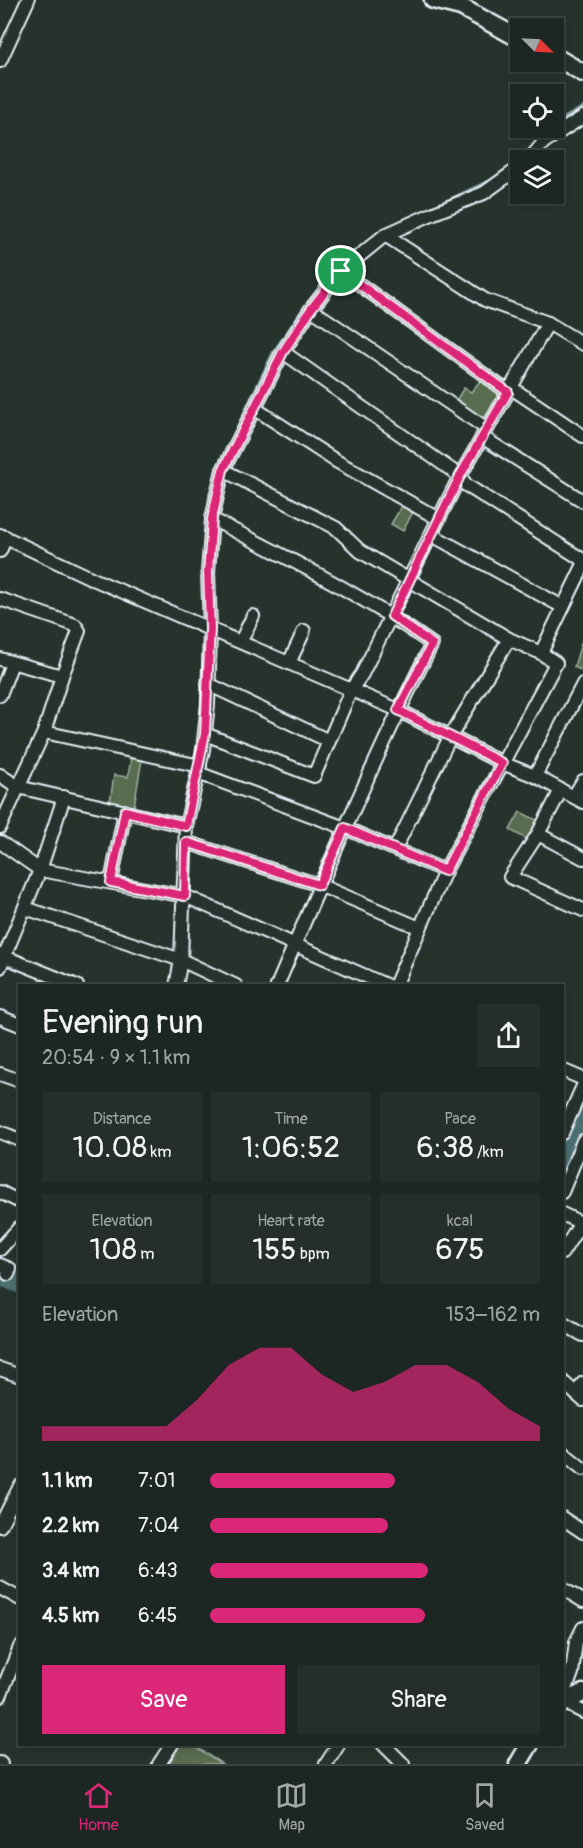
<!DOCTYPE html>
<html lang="en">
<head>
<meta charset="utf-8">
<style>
	:root { --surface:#1c2622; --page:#252e2a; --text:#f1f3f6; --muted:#a0a5a5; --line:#3a4340; --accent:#db2777 }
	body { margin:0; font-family:Pangolin,sans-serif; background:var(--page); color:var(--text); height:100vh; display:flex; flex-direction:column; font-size:22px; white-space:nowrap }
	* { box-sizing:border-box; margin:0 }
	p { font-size:20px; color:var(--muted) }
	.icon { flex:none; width:33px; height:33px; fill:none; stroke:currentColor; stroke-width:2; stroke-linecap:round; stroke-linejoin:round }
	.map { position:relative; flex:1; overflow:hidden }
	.sheet { position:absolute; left:18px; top:984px; width:546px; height:762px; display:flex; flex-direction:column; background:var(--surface); border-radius:0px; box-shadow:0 3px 9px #0003,0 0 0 2px var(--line) }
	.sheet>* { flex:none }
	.needle { width:39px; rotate:114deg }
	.buttons { position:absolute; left:510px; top:18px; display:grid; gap:12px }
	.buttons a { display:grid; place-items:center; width:54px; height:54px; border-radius:0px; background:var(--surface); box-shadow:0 3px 9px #0003,0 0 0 2px var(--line); font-size:30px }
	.pin { position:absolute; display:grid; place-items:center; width:51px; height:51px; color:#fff; margin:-26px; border:3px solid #fff; border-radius:50%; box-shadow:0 2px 6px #0007 }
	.round { display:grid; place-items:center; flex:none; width:63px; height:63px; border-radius:0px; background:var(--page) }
	.headline { display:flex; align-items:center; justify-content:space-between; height:102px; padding:0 24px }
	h1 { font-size:33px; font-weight:600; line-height:45px }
	.metrics { display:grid; grid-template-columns:repeat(3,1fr); gap:9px; height:102px; padding:6px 24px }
	.metrics div { display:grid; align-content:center; border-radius:0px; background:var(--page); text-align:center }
	.metrics b { font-size:30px; font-weight:600 }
	.metrics small { font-size:16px; font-weight:400 }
	.metrics p { font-size:16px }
	.chart { height:168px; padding:12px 24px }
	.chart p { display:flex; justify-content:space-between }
	.chart svg { width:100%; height:108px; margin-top:6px; fill:var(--accent); opacity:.7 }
	.primary-button { display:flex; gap:12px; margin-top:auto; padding:12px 24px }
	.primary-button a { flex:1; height:69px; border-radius:0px; background:var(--accent); color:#fff; font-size:24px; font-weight:600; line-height:69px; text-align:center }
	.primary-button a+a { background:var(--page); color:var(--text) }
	ul { padding:0 24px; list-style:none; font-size:20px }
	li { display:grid; grid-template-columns:96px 72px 1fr; align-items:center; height:45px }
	li i { height:15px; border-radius:8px; background:var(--accent) }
	.menu { display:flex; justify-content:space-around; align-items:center; height:84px; border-top:2px solid var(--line); background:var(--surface); font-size:16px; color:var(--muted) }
	.menu a { display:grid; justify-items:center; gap:3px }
	.menu .selected { color:var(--accent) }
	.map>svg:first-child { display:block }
	.green { fill:#596d50; stroke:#a0afa4; stroke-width:1.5 }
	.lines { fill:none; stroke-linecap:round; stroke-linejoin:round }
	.stream { stroke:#8aa2a7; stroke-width:4 }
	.river { stroke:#4b6e71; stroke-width:21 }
	.street-casing { stroke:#e8f1f8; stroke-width:16 }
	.secondary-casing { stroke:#e8f1f8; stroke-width:21 }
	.street { stroke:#26332d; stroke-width:12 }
	.secondary { stroke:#26332d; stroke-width:16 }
	.route-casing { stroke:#fff; stroke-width:12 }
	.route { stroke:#db2777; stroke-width:8 }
</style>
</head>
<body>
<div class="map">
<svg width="583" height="1764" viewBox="0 0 583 1764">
	<rect width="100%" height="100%" fill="#26332d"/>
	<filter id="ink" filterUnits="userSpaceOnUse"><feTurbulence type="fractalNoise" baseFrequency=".0167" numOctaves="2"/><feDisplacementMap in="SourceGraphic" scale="12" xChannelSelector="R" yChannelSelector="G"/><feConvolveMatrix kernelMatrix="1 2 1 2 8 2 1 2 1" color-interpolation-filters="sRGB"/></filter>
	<g filter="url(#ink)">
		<g class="green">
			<polygon points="480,381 499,394 486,420 456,400 464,388 471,392"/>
			<polygon points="403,504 414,510 403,531 391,524"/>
			<polygon points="582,640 583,641 583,671 574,667"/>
			<polygon points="131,757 142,759 134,806 110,802 114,775 128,777"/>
			<polygon points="520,812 541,822 530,841 510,830"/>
			<polygon points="181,1744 193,1745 222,1764 168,1764"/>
		</g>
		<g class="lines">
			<g class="stream">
				<polyline points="544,135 562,120 583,108"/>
				<polyline points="434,207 490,181"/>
				<polyline points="312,299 336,266 353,254"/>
				<polyline points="223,458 274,352 305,307"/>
				<polyline points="209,509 210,494 218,467"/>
			</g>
			<g class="river">
				<polyline points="562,1166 583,1110"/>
				<polyline points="0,1275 20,1283"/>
			</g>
			<defs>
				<g id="street">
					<polyline points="0,61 28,0"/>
					<polyline points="529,160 544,142 583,117"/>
					<polyline points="385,235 485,300 548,323 583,344"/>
					<polyline points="341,271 508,392"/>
					<polyline points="311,309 487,429"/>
					<polyline points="283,352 460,476 466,485 583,560"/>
					<polyline points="510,387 583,436"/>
					<polyline points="254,408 336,461 439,519"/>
					<polyline points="482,437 583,501"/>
					<polyline points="223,470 336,528 360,551 509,639 541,653 583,566"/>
					<path d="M212,519C287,558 363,595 432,644C375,756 326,871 277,986"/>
					<polyline points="0,535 93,579 398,710 502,763 535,776 583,802"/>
					<polyline points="432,535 563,607"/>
					<polyline points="0,551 6,537"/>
					<polyline points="0,599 75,625 79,631 62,676 44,732 0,827"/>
					<polyline points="241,641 253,616"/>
					<polyline points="0,659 62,676"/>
					<polyline points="289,663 304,631"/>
					<polyline points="208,684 329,741"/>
					<polyline points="0,695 12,663"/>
					<polyline points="44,732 200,766"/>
					<polyline points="205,734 314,776 351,690 362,674 460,476 548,323"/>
					<polyline points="198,773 345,828 445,871"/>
					<polyline points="0,775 18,787 186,826"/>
					<polyline points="535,776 583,684"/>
					<polyline points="561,790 538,834 510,877 583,910"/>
					<polyline points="574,796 583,781"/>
					<polyline points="64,797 40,870 185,896 388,986"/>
					<polyline points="538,834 583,858"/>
					<polyline points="0,842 40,870 0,967"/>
					<polyline points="186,842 319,885 420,928"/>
					<polyline points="395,849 450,737 509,639"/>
					<polyline points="111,882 125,811"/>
					<polyline points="25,908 181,960 236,986"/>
					<polyline points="0,955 77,986"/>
					<polyline points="176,986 181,960 186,826 203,750 208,704 210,629 208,572 212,519 223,470 283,352 311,309 341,271 385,235 434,213 484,193 520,167"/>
					<polyline points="395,986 445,871 556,663 541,653"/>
					<polyline points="0,1017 20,1025"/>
					<polyline points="562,1070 583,1079"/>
					<polyline points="0,1074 20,1081"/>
					<polyline points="0,1132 20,1140"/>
					<polyline points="562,1133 583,1086"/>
					<polyline points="0,1192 20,1202"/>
					<polyline points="562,1192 583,1141"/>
					<polyline points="562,1214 583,1224"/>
					<polyline points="0,1249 20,1227"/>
					<polyline points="562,1253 581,1223"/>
					<polyline points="0,1265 10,1269 8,1274"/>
					<polyline points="562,1323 583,1335"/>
					<polyline points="0,1369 20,1376"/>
					<polyline points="562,1381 583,1400"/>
					<polyline points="576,1394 583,1383"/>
					<polyline points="562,1452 583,1469"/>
					<polyline points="562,1518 583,1532"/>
					<polyline points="0,1526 20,1486"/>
					<polyline points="0,1588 20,1599"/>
					<polyline points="562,1588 583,1601"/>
					<polyline points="583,1628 576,1642 572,1673 566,1689 573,1707 583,1712"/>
					<polyline points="0,1696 20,1647"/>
					<polyline points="383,1744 403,1764"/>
					<polyline points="0,1763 1,1764"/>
					<polyline points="159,1764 172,1744"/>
					<polyline points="326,1764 339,1744"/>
				</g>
				<g id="secondary">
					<polyline points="433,0 461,7 520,39"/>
					<polyline points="554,56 583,73"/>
					<polyline points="562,1704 583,1693"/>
					<polyline points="518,1764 530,1744"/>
				</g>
			</defs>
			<use href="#street" class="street-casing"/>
			<use href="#secondary" class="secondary-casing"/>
			<use href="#street" class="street"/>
			<use href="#secondary" class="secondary"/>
		</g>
	</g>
	<g class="lines" filter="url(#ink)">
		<defs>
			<polygon id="route" points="341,271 508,392 460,476 392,616 432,644 398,710 502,763 445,871 345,828 319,885 186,842 185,896 111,882 125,811 186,826 205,734 210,629 208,572 212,519 223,470 283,352 311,309"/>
		</defs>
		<use href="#route" class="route-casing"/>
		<use href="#route" class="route"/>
	</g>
</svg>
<div class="buttons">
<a><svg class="needle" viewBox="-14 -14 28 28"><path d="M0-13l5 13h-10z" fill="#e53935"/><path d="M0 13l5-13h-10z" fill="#a0a5a5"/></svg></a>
<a><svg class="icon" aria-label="locate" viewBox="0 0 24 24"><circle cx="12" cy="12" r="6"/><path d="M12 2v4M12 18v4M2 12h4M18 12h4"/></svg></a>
<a><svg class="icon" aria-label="layers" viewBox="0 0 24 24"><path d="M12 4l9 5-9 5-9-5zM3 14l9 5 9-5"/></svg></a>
</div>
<div class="pin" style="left:341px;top:271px;background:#1e9e55"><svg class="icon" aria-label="arrive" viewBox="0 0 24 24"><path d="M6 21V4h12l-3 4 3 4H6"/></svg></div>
<section class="sheet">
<div class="headline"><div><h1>Evening run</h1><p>20:54 · 9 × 1.1 km</p></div><a class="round"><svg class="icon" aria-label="share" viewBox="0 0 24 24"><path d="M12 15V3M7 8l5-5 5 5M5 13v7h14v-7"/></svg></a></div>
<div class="metrics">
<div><p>Distance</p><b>10.08<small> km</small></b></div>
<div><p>Time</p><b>1:06:52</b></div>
<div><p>Pace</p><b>6:38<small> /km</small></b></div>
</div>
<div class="metrics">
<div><p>Elevation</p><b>108<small> m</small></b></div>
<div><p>Heart rate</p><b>155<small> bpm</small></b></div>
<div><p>kcal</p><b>675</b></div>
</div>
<div class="chart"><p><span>Elevation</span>153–162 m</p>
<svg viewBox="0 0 160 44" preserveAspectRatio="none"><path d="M0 44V38L10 38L20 38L30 38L40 38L50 27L60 13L70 6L80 6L90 17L100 24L110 20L120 13L130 13L140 20L150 31L160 38V44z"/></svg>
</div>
<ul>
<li><b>1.1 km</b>7:01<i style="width:56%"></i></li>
<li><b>2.2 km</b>7:04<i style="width:54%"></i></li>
<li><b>3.4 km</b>6:43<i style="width:66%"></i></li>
<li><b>4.5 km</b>6:45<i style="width:65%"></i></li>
</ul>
<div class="primary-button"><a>Save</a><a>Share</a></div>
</section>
</div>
<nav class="menu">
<a class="selected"><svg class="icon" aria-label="home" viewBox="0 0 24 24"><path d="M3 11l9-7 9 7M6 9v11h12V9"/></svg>Home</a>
<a><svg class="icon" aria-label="map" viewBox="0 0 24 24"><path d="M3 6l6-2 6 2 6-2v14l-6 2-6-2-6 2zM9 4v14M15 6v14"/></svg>Map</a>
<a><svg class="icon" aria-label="saved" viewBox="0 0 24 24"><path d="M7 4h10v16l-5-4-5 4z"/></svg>Saved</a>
</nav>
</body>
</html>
